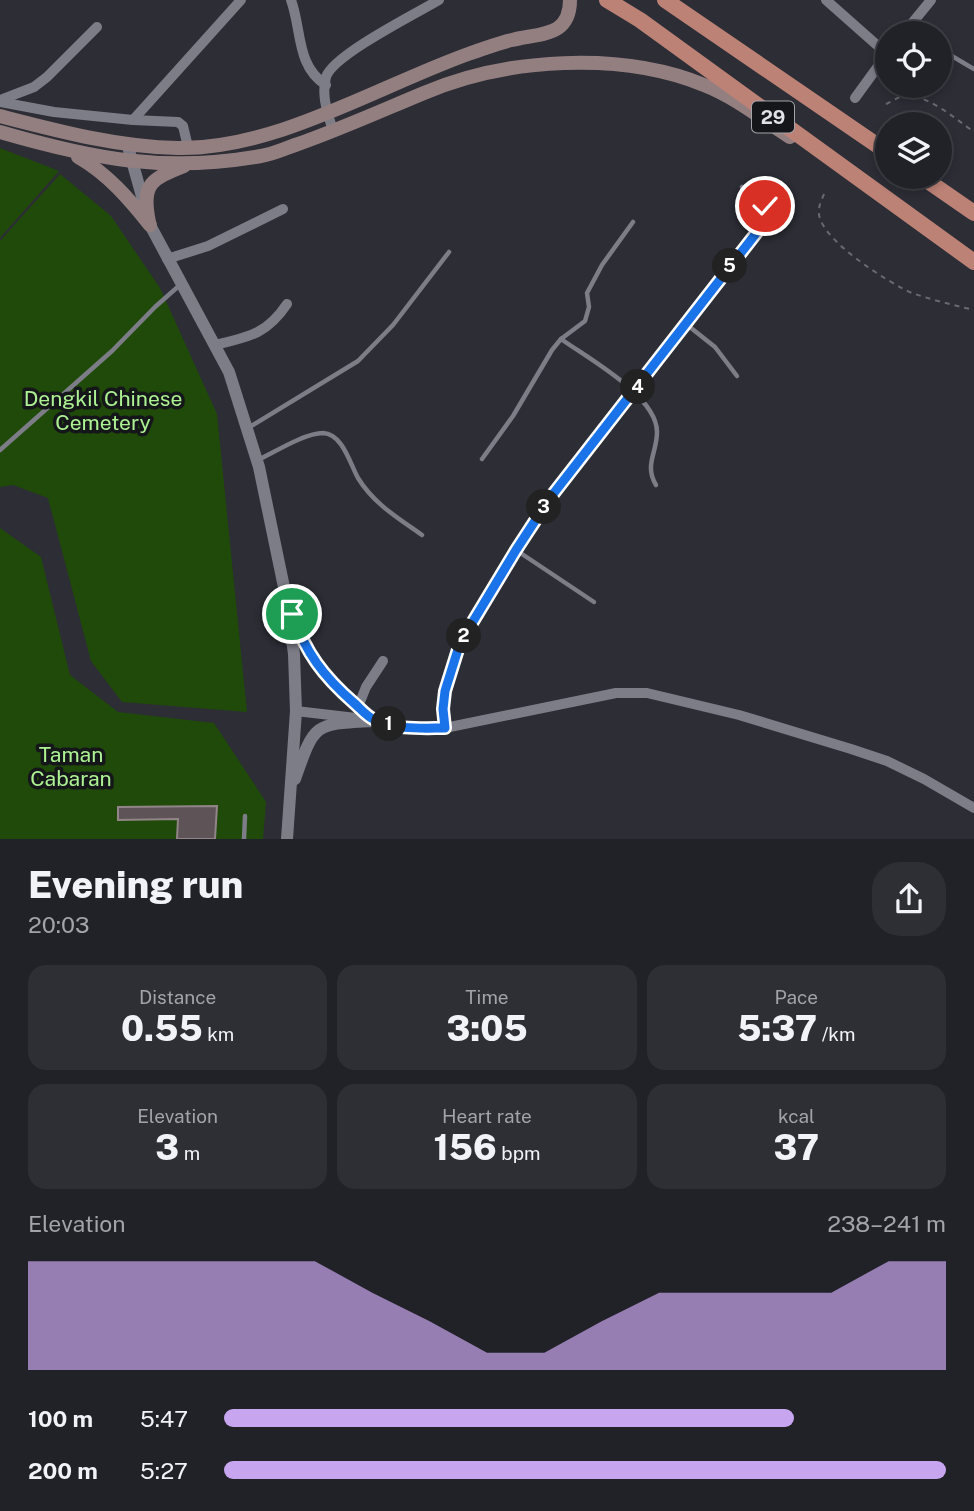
<!DOCTYPE html>
<html lang="en">
<head>
<meta charset="utf-8">
<style>
	:root { --surface:#212228; --page:#2d2f34; --text:#f1f3f6; --muted:#a2a4a8; --line:#3e3f45; --accent:#c8a6ef }
	body { margin:0; font-family:"Public Sans",sans-serif; background:var(--page); color:var(--text); height:100vh; display:flex; flex-direction:column; font-size:26px; white-space:nowrap }
	* { box-sizing:border-box; margin:0 }
	p { font-size:23px; color:var(--muted) }
	.icon { flex:none; width:38px; height:38px; fill:none; stroke:currentColor; stroke-width:2; stroke-linecap:round; stroke-linejoin:round }
	.map { position:relative; height:839px; overflow:hidden }
	.drawer { display:flex; flex-direction:column; background:var(--surface); flex:1 }
	.drawer>* { flex:none }
	.buttons { position:absolute; left:875px; top:21px; display:grid; gap:14px }
	.buttons a { display:grid; place-items:center; width:77px; height:77px; border-radius:50%; background:var(--surface); box-shadow:0 4px 10px #0003,0 0 0 2px var(--line); font-size:35px }
	.pin { position:absolute; display:grid; place-items:center; width:60px; height:60px; color:#fff; margin:-30px; border:4px solid #fff; border-radius:50%; box-shadow:0 2px 7px #0007 }
	.km { position:absolute; width:35px; height:35px; margin:-18px; border-radius:50%; background:#222; color:#fff; font-size:19px; line-height:35px; text-align:center }
	.round { display:grid; place-items:center; flex:none; width:74px; height:74px; border-radius:28px; background:var(--page) }
	.summary { display:flex; align-items:center; justify-content:space-between; height:119px; padding:0 28px }
	h1 { font-size:38px; font-weight:800; line-height:52px }
	.metrics { display:grid; grid-template-columns:repeat(3,1fr); gap:10px; height:119px; padding:7px 28px }
	.metrics div { display:grid; align-content:center; border-radius:18px; background:var(--page); text-align:center }
	.metrics b { font-size:35px; font-weight:800 }
	.metrics small { font-size:19px; font-weight:400 }
	.metrics p { font-size:19px }
	.chart { height:196px; padding:14px 28px }
	.chart p { display:flex; justify-content:space-between }
	.chart svg { width:100%; height:126px; margin-top:7px; fill:var(--accent); opacity:.7 }
	ul { padding:0 28px; list-style:none; font-size:23px }
	li { display:grid; grid-template-columns:112px 84px 1fr; align-items:center; height:52px }
	li i { height:18px; border-radius:9px; background:var(--accent) }
	.map>svg:first-child { display:block }
	.green { fill:#204a0a }
	.building { fill:#5e5356; stroke:#918588; stroke-width:2 }
	.lines { fill:none; stroke-linecap:round; stroke-linejoin:round }
	.path { stroke:#696a71; stroke-width:2; stroke-dasharray:5 5; stroke-linecap:butt }
	.service { stroke:#7c7d87; stroke-width:4.5 }
	.minor { stroke:#7c7d87; stroke-width:10 }
	.tertiary { stroke:#7c7d87; stroke-width:12 }
	.secondary { stroke:#947f80; stroke-width:14 }
	.trunk { stroke:#bd8276; stroke-width:16 }
	.route-casing { stroke:#fff; stroke-width:14 }
	.route { stroke:#1a73e8; stroke-width:9 }
	.labels { text-anchor:middle; stroke-width:7; stroke-linejoin:round; paint-order:stroke }
	.shield { fill:#151619; stroke:#a3a4a9; stroke-width:2 }
	.shield-label { font-size:19px; font-weight:bold; fill:#e0e1e7 }
	.park-label { font-size:21px; fill:#acf292; stroke:#151619 }
</style>
</head>
<body>
<div class="map">
<svg width="974" height="839" viewBox="0 0 974 839">
	<rect width="100%" height="100%" fill="#2c2d35"/>
	<g class="green">
		<polygon points="0,148 59,171 0,238"/>
		<polygon points="60,174 111,216 160,288 217,414 247,712 122,702 91,661 48,498 13,485 0,487 0,241"/>
		<polygon points="0,528 41,557 70,675 118,712 214,723 266,802 263,839 0,839"/>
	</g>
	<polygon class="building" points="217,806 215,839 177,839 178,819 118,820 118,807"/>
	<g class="lines">
		<g class="path">
			<path d="M886,104C891,102 896,98 901,97C923,90 957,120 974,132"/>
			<path d="M824,194C822,199 819,205 819,210C815,237 889,283 912,293C932,300 953,305 974,310"/>
		</g>
		<g class="service">
			<polyline points="940,49 974,69"/>
			<polyline points="686,324 715,347 737,376"/>
			<path d="M561,339C589,359 657,396 657,432C657,453 644,465 656,485"/>
			<polyline points="248,428 358,361 393,325 449,252"/>
			<polyline points="0,450 112,351 155,307 181,284"/>
			<polyline points="482,459 513,416 552,350 561,339 585,321 589,307 587,293 602,265 633,222"/>
			<path d="M258,460C275,452 305,433 323,433C343,434 350,464 358,478C374,504 398,518 422,535"/>
			<polyline points="516,550 594,602"/>
			<path d="M445,727V691L460,644L528,530L550,498L594,445L761,227C771,203 760,201 742,187"/>
			<polyline points="244,839 245,816"/>
		</g>
		<g class="minor">
			<path d="M291,0C302,30 296,66 326,85"/>
			<polyline points="826,0 887,54 855,98"/>
			<polyline points="904,33 931,0"/>
			<polyline points="0,100 34,87 47,77 97,27"/>
			<polyline points="0,102 54,112 133,120 178,122 183,126 188,147"/>
			<polyline points="133,120 241,0"/>
			<path d="M333,131C328,114 321,96 326,77C333,55 417,13 439,0"/>
			<polyline points="167,259 208,246 283,209"/>
			<path d="M215,345C249,337 267,334 287,304"/>
			<polyline points="358,707 366,687 383,661"/>
			<polyline points="296,711 356,718"/>
			<polyline points="371,720 408,728 445,728 616,693 647,693 739,715 851,749 887,761 924,779 974,808"/>
		</g>
		<g class="tertiary">
			<polyline points="127,143 150,225 229,372 259,467 285,592 294,654 296,711 287,839"/>
			<path d="M295,622C310,664 341,692 375,721"/>
			<path d="M295,779C315,722 314,724 375,721"/>
		</g>
		<g class="secondary">
			<path d="M0,116C58,131 118,147 178,148C276,150 380,85 471,53C484,49 498,43 512,40C526,36 546,36 558,28C568,21 570,11 570,0"/>
			<path d="M0,132C93,159 164,173 261,156C275,154 288,147 301,143C343,128 383,110 424,93C506,58 621,51 704,85C735,97 762,119 790,137"/>
			<path d="M78,157C108,174 129,199 150,225"/>
			<path d="M149,222C141,184 151,179 184,166"/>
		</g>
		<g class="trunk">
			<polyline points="607,0 640,20 974,262"/>
			<polyline points="665,0 887,152"/>
			<polyline points="922,177 974,213"/>
		</g>
	</g>
	<g class="lines">
		<defs>
			<path id="route" d="M292,614C306,653 323,676 354,703C360,708 367,717 375,720C395,730 423,728 445,728L443,709L445,691L460,643L516,550L550,498L761,227L767,214L765,206"/>
		</defs>
		<use href="#route" class="route-casing"/>
		<use href="#route" class="route"/>
	</g>
	<g class="labels">
		<rect class="shield" x="752" y="101.5" width="42" height="31" rx="5"/>
		<g class="shield-label">
			<text x="773" y="124">29</text>
		</g>
		<g class="park-label">
			<text x="103" y="406">Dengkil Chinese<tspan x="103" dy="24">Cemetery</tspan></text>
			<text x="71" y="762">Taman<tspan x="71" dy="24">Cabaran</tspan></text>
		</g>
	</g>
</svg>
<div class="buttons">
<a><svg class="icon" aria-label="locate" viewBox="0 0 24 24"><circle cx="12" cy="12" r="6"/><path d="M12 2v4M12 18v4M2 12h4M18 12h4"/></svg></a>
<a><svg class="icon" aria-label="layers" viewBox="0 0 24 24"><path d="M12 4l9 5-9 5-9-5zM3 14l9 5 9-5"/></svg></a>
</div>
<div class="pin" style="left:292px;top:614px;background:#1e9e55"><svg class="icon" aria-label="arrive" viewBox="0 0 24 24"><path d="M6 21V4h12l-3 4 3 4H6"/></svg></div>
<div class="pin" style="left:765px;top:206px;background:#d93025"><svg class="icon" aria-label="check" viewBox="0 0 24 24"><path d="M5 12l5 5 9-10"/></svg></div>
<b class="km" style="left:389px;top:724px">1</b>
<b class="km" style="left:464px;top:636px">2</b>
<b class="km" style="left:544px;top:507px">3</b>
<b class="km" style="left:638px;top:387px">4</b>
<b class="km" style="left:730px;top:266px">5</b>
</div>
<section class="drawer">
<div class="summary"><div><h1>Evening run</h1><p>20:03</p></div><a class="round"><svg class="icon" aria-label="share" viewBox="0 0 24 24"><path d="M12 15V3M7 8l5-5 5 5M5 13v7h14v-7"/></svg></a></div>
<div class="metrics">
<div><p>Distance</p><b>0.55<small> km</small></b></div>
<div><p>Time</p><b>3:05</b></div>
<div><p>Pace</p><b>5:37<small> /km</small></b></div>
</div>
<div class="metrics">
<div><p>Elevation</p><b>3<small> m</small></b></div>
<div><p>Heart rate</p><b>156<small> bpm</small></b></div>
<div><p>kcal</p><b>37</b></div>
</div>
<div class="chart"><p><span>Elevation</span>238–241 m</p>
<svg viewBox="0 0 160 44" preserveAspectRatio="none"><path d="M0 44V6L10 6L20 6L30 6L40 6L50 6L60 17L70 27L80 38L90 38L100 27L110 17L120 17L130 17L140 17L150 6L160 6V44z"/></svg>
</div>
<ul>
<li><b>100 m</b>5:47<i style="width:79%"></i></li>
<li><b>200 m</b>5:27<i style="width:100%"></i></li>
</ul>
</section>
</body>
</html>
